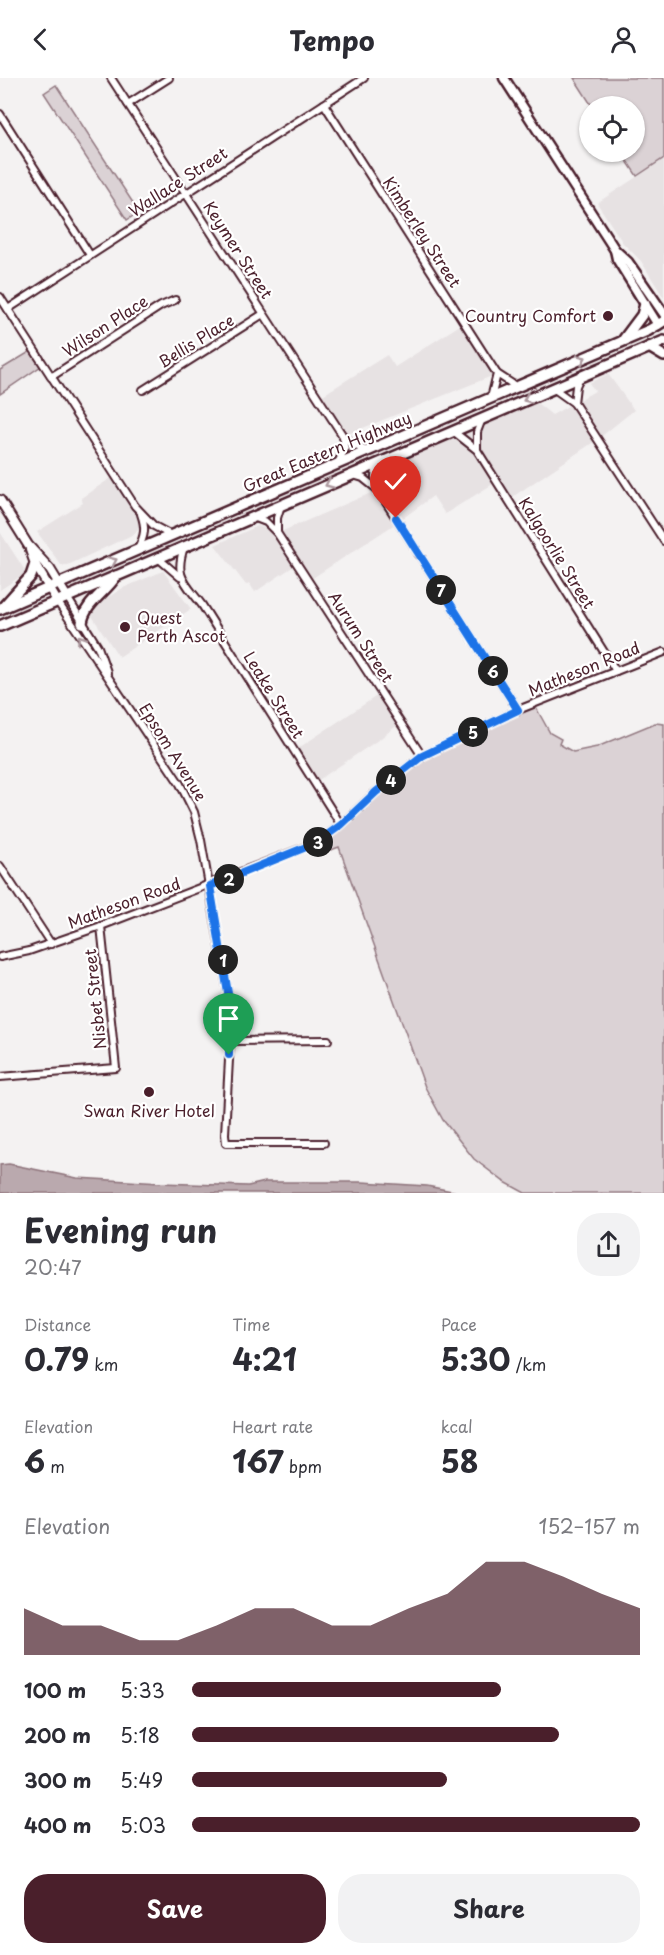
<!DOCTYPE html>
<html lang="en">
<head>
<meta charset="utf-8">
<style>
	:root { --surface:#fff; --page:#f2f2f3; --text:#2b2b33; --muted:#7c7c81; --accent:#4a1f2b }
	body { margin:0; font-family:"Playpen Sans",sans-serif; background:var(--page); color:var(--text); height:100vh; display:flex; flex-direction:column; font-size:22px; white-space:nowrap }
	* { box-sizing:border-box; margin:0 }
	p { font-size:20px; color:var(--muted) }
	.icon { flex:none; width:33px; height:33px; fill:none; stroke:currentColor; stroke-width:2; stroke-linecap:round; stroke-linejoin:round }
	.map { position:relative; height:1115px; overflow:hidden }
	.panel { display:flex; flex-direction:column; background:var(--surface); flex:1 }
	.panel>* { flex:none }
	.tools { position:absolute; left:579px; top:18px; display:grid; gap:12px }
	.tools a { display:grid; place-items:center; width:66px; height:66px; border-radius:50%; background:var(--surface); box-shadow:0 2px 4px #0004; font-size:30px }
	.pin { position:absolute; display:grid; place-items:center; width:51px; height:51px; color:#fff; margin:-62px -26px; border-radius:50% 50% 50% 0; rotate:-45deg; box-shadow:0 0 6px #0007 }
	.pin .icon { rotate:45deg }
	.km { position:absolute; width:30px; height:30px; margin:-15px; border-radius:50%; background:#222; color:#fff; font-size:16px; line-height:30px; text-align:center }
	.round { display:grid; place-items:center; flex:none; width:63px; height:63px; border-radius:24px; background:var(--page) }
	.headline { display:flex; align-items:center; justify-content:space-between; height:102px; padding:0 24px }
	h1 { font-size:33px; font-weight:700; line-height:45px }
	.figures { display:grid; grid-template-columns:repeat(3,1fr); gap:9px; height:102px; padding:6px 24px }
	.figures div { display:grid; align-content:center }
	.figures b { font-size:30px; font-weight:700 }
	.figures small { font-size:16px; font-weight:400 }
	.figures p { font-size:16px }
	.chart { height:168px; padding:12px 24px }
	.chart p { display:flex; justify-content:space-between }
	.chart svg { width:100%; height:108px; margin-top:6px; fill:var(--accent); opacity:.7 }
	.primary-button { display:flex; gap:12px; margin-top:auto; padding:12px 24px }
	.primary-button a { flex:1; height:69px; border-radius:24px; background:var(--accent); color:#fff; font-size:24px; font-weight:700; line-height:69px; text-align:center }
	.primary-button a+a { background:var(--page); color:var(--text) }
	ul { padding:0 24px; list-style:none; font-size:20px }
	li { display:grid; grid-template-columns:96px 72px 1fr; align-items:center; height:45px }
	li i { height:15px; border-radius:8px; background:var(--accent) }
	header { display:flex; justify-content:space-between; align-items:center; height:78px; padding:0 24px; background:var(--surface); font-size:27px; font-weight:700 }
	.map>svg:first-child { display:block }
	.built { fill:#e7e2e3 }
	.green { fill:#dbd2d5; stroke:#927880; stroke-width:1.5 }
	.water { fill:#baa9ae; stroke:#8d727a; stroke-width:1.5 }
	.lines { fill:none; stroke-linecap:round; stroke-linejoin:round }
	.minor-casing { stroke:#4a1f2b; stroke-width:10 }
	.tertiary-casing { stroke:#4a1f2b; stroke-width:12 }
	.secondary-casing { stroke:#4a1f2b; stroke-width:13 }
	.trunk-casing { stroke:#4a1f2b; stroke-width:14 }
	.minor { stroke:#fff; stroke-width:6 }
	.tertiary { stroke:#fff; stroke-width:8 }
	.secondary { stroke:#fff; stroke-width:8 }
	.trunk { stroke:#fff; stroke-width:9 }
	.oneway { stroke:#ae9aa0 }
	.route-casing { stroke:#fff; stroke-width:12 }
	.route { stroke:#1a73e8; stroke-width:8 }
	.poi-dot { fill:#4a1f2b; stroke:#fff; stroke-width:2 }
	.labels { text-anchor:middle; stroke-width:4.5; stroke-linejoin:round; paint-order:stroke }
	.street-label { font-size:16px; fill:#4a1f2b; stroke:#fff }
	.poi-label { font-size:16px; fill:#4a1f2b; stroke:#fff; text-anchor:end }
</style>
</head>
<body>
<header><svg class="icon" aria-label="back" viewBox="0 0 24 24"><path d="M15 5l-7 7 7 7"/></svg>Tempo<svg class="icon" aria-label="person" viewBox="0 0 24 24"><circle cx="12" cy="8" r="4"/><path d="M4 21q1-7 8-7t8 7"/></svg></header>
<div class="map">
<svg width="664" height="1115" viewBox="0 0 664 1115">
	<rect width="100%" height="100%" fill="#f4f2f2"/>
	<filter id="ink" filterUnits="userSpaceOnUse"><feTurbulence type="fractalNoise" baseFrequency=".0167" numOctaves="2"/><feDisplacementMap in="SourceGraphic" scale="12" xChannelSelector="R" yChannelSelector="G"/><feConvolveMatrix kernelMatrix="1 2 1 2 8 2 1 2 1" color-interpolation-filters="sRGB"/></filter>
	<g filter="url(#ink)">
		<g class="built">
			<polygon points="664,81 664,220 641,183 623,165 597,125"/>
			<polygon points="463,245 497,296 343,358 318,320 387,277 395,289"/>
			<polygon points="608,296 634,332 598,361 508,422 496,404 445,436 433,418 398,444 308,503 297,486 255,514 249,505 246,507 215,467 258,448 278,455 378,412 413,375 537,325 552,337 595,313 589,305"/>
			<polygon points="114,398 148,441 134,456 66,488 61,487 37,454 83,425 81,420"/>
			<polygon points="0,454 24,491 24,496 0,512"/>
			<polygon points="163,493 191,531 119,579 90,535 102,523 123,510"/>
			<polygon points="381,615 400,645 381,660 314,705 294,673"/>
		</g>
		<g class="green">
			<polygon points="574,0 664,0 664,80 637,98 621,74 634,74 634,28 592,28"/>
			<polygon points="56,7 139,134 127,142 44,15"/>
			<polygon points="31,273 41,288 0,316 0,292"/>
			<polygon points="534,626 550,655 561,661 559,666 573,674 597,669 655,645 664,646 664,1115 525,1115 503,1103 474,1081 443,1042 425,1009 339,769 331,772 316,765 422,678"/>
		</g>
		<polygon class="water" points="9,1086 77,1100 161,1105 248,1108 265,1104 362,1104 427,1108 462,1115 0,1115 0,1087"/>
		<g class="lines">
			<defs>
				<g id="minor">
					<polyline points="111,0 343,358 356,368 367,373"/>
					<polyline points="128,26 169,0"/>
					<polyline points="324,26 497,296 517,309"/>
					<polyline points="0,36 90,177"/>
					<polyline points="0,219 135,428 154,448 171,457"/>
					<polyline points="8,231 364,0"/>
					<polyline points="51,299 161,228 175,222"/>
					<polyline points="553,310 574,325 664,463"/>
					<polyline points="143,312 263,236"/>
					<polyline points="491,320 497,296"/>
					<polyline points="574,325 576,308 580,299"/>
					<polyline points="453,353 477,372 616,593"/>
					<polyline points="477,371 477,354 482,341"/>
					<polyline points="338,385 345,370 343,358"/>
					<polyline points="377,386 375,399 378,412"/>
					<polyline points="353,397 363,400 378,412 518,632"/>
					<polyline points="253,439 266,444 277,455 422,678"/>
					<polyline points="277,455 277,440 281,427"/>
					<path d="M184,469C174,499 185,504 202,527L341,747"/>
					<path d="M138,471C145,457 146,450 141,436"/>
					<polyline points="158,480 180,499"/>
					<polyline points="67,519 98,569 107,594"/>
					<polyline points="57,523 180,706 194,734 201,762 229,921 230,963 225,1056 226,1065 324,1065"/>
					<polyline points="0,788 51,866"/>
					<polyline points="0,879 29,873 101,848 316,765 341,747 376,714 422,678 518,632 664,574"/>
					<polyline points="230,963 328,962"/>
					<polyline points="0,999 116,990 101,848"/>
				</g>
				<g id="tertiary">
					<polyline points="0,422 28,467 50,491 67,519"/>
					<polyline points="30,472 35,486 57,523"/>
				</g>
				<g id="secondary">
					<polyline points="504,0 615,172 617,181 658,247"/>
					<polyline points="615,172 628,184 664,236"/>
				</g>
				<g id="trunk">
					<polyline points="624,261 642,237 645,226"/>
					<polyline points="649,269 664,278"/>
					<polyline points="3,529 31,498 35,486"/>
					<polyline points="0,531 649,252 664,243"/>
					<path d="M82,545C84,526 106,514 116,498"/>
					<polyline points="0,548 664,263"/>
				</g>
			</defs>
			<use href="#minor" class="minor-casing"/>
			<use href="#tertiary" class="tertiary-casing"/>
			<use href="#secondary" class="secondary-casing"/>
			<use href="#trunk" class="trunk-casing"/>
			<use href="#minor" class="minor"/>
			<use href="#tertiary" class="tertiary"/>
			<use href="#secondary" class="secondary"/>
			<use href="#trunk" class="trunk"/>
		</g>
		<defs><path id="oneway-chevron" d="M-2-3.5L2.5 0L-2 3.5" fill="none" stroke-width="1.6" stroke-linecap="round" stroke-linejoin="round" transform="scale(1.5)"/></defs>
		<g class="oneway">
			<use href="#oneway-chevron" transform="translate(582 281) rotate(-24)"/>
			<use href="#oneway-chevron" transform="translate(527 321) rotate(156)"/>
			<use href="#oneway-chevron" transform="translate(329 406) rotate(157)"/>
			<use href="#oneway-chevron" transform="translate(113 483) rotate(-23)"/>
			<use href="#oneway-chevron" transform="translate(81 561) rotate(-123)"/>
		</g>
	</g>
	<g class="lines" filter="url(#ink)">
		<defs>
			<polyline id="route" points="229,977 229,921 210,808 316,765 341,747 376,714 422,678 518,632 396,440"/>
		</defs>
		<use href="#route" class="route-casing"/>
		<use href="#route" class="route"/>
	</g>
	<g class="poi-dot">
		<circle cx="608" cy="238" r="6"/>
		<circle cx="125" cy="549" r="6"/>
		<circle cx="149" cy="1014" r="6"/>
	</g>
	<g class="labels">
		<g class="street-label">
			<text transform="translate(178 104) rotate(-33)" y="6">Wallace Street</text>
			<text transform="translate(422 154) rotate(57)" y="6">Kimberley Street</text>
			<text transform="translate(238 172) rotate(57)" y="6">Keymer Street</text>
			<text transform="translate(105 248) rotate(-33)" y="6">Wilson Place</text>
			<text transform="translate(196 263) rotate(-32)" y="6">Bellis Place</text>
			<text transform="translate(327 374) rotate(-23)" y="6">Great Eastern Highway</text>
			<text transform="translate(557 475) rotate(58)" y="6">Kalgoorlie Street</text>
			<text transform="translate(361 559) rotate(57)" y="6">Aurum Street</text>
			<text transform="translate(584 591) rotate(-22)" y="6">Matheson Road</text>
			<text transform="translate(274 617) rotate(58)" y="6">Leake Street</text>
			<text transform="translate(173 674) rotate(58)" y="6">Epsom Avenue</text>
			<text transform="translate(124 825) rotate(-20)" y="6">Matheson Road</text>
			<text transform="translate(95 921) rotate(-96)" y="6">Nisbet Street</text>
		</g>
		<g class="poi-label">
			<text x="596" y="244">Country Comfort</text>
			<text x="137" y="546" text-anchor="start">Quest<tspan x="137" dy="18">Perth Ascot</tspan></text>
			<text x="149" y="1039" text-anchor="middle">Swan River Hotel</text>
		</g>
	</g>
</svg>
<div class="tools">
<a><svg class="icon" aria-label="locate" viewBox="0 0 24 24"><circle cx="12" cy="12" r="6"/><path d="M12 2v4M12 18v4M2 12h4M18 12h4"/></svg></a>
</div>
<div class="pin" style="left:229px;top:977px;background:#1e9e55"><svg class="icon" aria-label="arrive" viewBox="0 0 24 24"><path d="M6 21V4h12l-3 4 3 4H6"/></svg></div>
<div class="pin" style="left:396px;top:440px;background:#d93025"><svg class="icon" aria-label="check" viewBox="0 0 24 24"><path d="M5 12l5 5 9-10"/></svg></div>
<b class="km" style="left:223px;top:882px">1</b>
<b class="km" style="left:229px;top:801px">2</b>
<b class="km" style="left:318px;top:764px">3</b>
<b class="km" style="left:391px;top:702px">4</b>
<b class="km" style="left:473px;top:654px">5</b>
<b class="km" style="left:493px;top:593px">6</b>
<b class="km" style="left:441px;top:512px">7</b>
</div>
<section class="panel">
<div class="headline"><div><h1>Evening run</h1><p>20:47</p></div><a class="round"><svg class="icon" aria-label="share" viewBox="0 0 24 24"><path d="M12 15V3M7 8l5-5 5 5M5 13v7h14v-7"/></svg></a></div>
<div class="figures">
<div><p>Distance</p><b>0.79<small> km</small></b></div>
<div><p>Time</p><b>4:21</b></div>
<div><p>Pace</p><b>5:30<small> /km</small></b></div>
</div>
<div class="figures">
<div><p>Elevation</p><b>6<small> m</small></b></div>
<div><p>Heart rate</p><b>167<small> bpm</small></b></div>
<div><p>kcal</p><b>58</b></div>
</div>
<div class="chart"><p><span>Elevation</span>152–157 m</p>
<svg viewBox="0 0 160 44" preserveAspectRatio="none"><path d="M0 44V25L10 32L20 32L30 38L40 38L50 32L60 25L70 25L80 32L90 32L100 25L110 19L120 6L130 6L140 12L150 19L160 25V44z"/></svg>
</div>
<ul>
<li><b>100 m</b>5:33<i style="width:69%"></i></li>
<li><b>200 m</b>5:18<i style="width:82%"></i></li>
<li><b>300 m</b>5:49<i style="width:57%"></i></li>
<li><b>400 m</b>5:03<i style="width:100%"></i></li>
</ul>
<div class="primary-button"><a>Save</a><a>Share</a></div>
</section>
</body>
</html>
